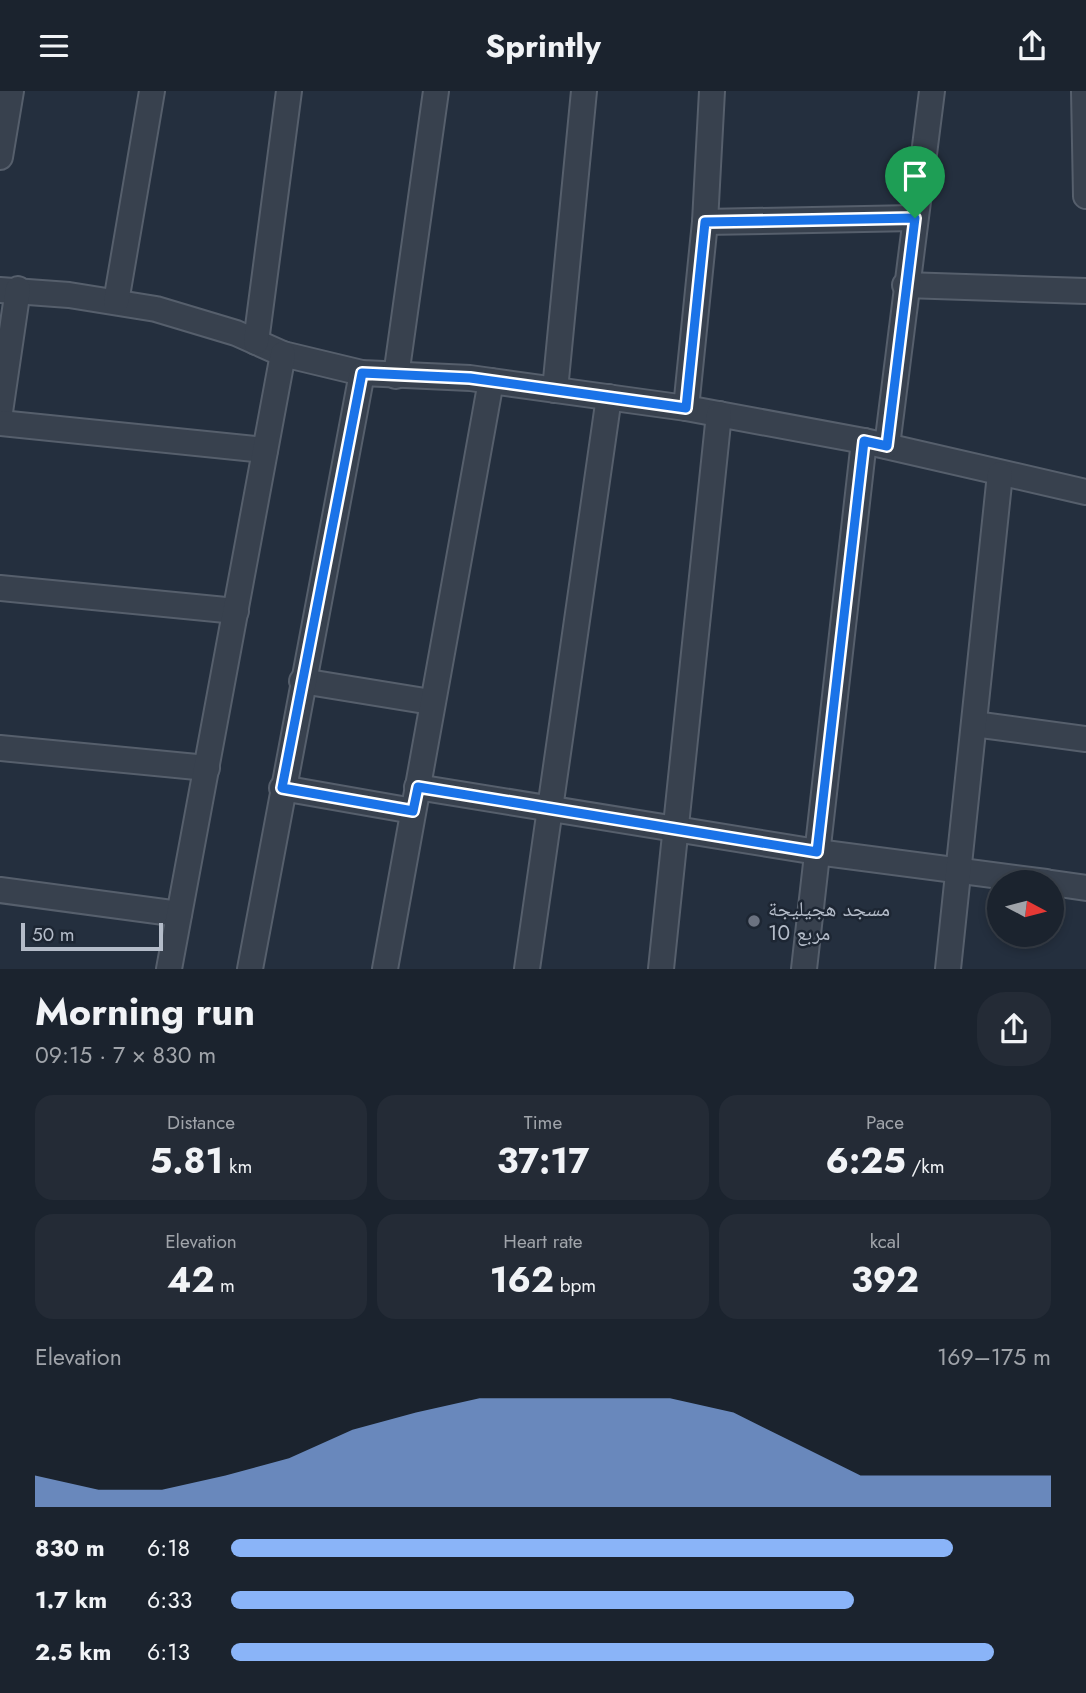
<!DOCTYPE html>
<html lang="en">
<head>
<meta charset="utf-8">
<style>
	:root { --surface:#1b232e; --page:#242b36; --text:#f1f3f6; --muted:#a0a4aa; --line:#39404a; --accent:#8ab4f8 }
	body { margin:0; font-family:Jost,"Noto Naskh Arabic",sans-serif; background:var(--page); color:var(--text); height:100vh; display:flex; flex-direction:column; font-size:26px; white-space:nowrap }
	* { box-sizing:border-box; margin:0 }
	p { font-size:23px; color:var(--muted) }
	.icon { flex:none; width:38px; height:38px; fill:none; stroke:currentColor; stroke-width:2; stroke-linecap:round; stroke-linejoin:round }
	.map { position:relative; height:878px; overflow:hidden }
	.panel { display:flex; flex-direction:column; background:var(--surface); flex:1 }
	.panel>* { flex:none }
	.needle { width:46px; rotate:97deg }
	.buttons { position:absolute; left:987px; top:779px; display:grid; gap:14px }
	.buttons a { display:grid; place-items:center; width:77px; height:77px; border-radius:50%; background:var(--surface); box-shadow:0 4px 10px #0003,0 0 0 2px var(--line); font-size:35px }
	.scale { position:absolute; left:21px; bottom:18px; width:142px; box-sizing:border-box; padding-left:7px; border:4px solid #b4bcc9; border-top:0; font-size:19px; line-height:24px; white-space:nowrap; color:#b4bcc9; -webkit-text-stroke:5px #1d2633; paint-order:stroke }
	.pin { position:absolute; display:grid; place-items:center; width:60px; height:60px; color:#fff; margin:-72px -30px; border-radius:50% 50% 50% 0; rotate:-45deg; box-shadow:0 0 7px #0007 }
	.pin .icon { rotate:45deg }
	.round { display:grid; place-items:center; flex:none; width:74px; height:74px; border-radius:28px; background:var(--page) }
	.overview { display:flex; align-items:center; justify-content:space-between; height:119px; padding:0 35px }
	h1 { font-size:38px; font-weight:700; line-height:52px }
	.figures { display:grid; grid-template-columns:repeat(3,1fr); gap:10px; height:119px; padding:7px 35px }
	.figures div { display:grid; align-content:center; border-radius:18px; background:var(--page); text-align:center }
	.figures b { font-size:35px; font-weight:700 }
	.figures small { font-size:19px; font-weight:400 }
	.figures p { font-size:19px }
	.chart { height:196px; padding:14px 35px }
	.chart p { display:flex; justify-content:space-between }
	.chart svg { width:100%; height:126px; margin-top:7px; fill:var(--accent); opacity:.7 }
	ul { padding:0 35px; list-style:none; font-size:23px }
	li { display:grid; grid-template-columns:112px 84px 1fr; align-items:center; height:52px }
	li i { height:18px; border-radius:9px; background:var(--accent) }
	header { display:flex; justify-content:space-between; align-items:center; height:91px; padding:0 35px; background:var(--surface); font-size:32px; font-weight:700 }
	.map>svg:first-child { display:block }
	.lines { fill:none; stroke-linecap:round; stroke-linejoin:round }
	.minor-casing { stroke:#565f6c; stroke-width:28 }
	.minor { stroke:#38414e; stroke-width:24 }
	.route-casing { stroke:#fff; stroke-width:14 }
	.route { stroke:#1a73e8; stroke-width:9 }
	.worship-dot { fill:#6b7280; stroke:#1d2633; stroke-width:2.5 }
	.labels { text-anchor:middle; stroke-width:5; stroke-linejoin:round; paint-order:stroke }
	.poi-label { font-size:21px; fill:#b4bcc9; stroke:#1d2633; text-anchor:start }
</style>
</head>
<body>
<header><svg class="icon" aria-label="menu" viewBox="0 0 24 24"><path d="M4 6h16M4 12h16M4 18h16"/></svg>Sprintly<svg class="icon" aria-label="share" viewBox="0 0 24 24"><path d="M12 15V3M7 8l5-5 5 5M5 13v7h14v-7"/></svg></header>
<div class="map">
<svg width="1086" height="878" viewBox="0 0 1086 878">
	<rect width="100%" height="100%" fill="#242f3e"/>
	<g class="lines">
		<defs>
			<g id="minor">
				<polyline points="1084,0 1086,105"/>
				<polyline points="0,66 11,0"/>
				<polyline points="705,131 915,127"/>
				<polyline points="905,194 1086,200"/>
				<polyline points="0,199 69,204 156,218 236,242 283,263 362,282 470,287 686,317 864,350 1086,401"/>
				<polyline points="116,211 152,0"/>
				<polyline points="256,251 289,0"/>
				<polyline points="396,285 436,0"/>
				<polyline points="555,299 584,0"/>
				<polyline points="686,317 705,131 712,0"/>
				<polyline points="0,321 18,198"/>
				<polyline points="0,332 265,359"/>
				<polyline points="887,355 932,0"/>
				<polyline points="0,497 236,520"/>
				<polyline points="302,590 431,611"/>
				<polyline points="974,633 1086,648"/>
				<polyline points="0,657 207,677"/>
				<polyline points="417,696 817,761 1046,791"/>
				<polyline points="282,697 413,720"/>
				<polyline points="1052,792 1086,797"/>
				<polyline points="0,799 179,823"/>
				<polyline points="169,878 283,263"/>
				<polyline points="250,878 362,282"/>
				<polyline points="385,878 491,290"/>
				<polyline points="527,878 609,306"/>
				<polyline points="661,878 719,323"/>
				<polyline points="804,878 864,350"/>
				<polyline points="948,878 1000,383"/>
			</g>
		</defs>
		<use href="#minor" class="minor-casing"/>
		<use href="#minor" class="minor"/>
	</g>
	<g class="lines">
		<defs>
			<polygon id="route" points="915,127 887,355 864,350 817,761 418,696 413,720 282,697 362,282 470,287 686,317 705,131"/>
		</defs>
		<use href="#route" class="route-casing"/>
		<use href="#route" class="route"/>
	</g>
	<circle class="worship-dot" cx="754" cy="830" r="7"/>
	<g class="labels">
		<g class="poi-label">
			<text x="768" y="825">مسجد هجيليجة<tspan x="768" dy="24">مربع 10</tspan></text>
		</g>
	</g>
</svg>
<div class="buttons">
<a><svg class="needle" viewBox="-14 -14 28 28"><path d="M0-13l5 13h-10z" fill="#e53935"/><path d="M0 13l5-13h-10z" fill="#a0a4aa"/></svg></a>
</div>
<div class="scale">50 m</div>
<div class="pin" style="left:915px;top:127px;background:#1e9e55"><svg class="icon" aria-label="arrive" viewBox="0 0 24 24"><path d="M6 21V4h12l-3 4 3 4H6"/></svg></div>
</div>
<section class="panel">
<div class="overview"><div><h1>Morning run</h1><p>09:15 · 7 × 830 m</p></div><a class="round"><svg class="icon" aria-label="share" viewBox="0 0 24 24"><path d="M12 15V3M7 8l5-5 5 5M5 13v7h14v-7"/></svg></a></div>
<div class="figures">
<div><p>Distance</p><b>5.81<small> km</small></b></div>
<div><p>Time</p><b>37:17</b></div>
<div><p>Pace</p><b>6:25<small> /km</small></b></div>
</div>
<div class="figures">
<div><p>Elevation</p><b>42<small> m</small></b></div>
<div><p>Heart rate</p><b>162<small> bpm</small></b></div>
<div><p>kcal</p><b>392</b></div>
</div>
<div class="chart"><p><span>Elevation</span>169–175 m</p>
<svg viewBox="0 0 160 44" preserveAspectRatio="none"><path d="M0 44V33L10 38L20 38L30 33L40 27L50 17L60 11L70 6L80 6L90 6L100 6L110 11L120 22L130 33L140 33L150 33L160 33V44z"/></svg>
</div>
<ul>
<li><b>830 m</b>6:18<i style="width:88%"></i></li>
<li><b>1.7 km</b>6:33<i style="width:76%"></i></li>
<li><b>2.5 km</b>6:13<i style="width:93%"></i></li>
</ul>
</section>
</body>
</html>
